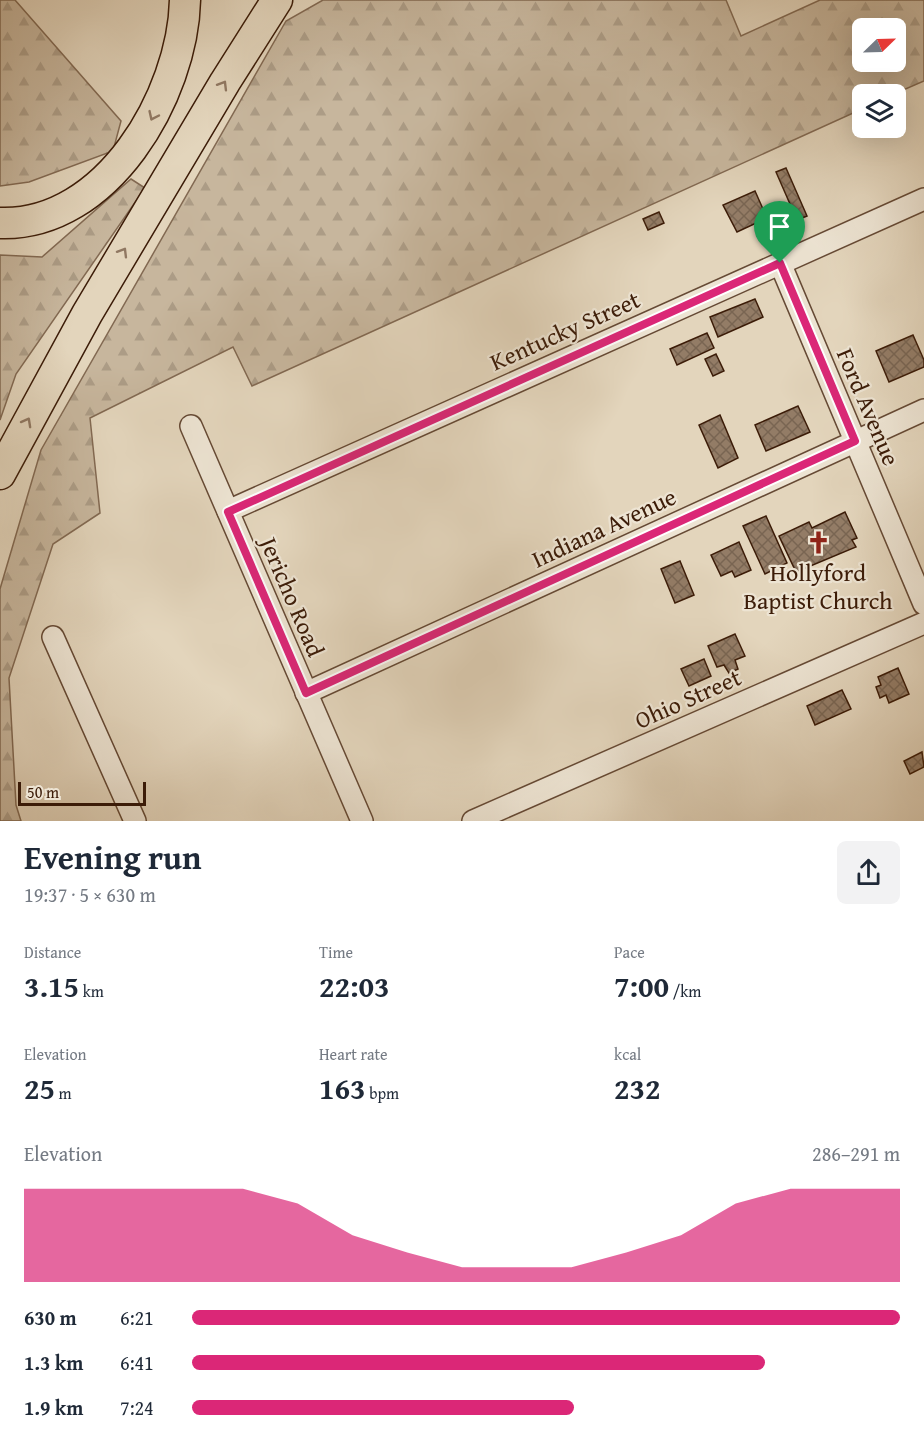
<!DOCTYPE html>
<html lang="en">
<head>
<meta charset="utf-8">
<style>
	:root { --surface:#fff; --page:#f2f2f3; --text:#1f2937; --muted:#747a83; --accent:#db2777 }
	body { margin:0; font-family:"Gentium Book Plus",serif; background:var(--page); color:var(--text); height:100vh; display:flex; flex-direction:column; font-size:22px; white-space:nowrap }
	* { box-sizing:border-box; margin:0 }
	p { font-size:20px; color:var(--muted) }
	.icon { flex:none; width:33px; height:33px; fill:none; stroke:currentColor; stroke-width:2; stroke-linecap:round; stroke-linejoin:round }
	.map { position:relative; height:821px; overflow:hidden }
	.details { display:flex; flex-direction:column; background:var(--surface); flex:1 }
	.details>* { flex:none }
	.needle { width:39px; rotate:67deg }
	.buttons { position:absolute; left:852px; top:18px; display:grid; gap:12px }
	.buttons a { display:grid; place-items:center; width:54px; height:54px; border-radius:9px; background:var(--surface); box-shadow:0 6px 24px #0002; font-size:30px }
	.scale { position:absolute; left:18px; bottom:15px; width:128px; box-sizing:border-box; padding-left:6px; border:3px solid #3c1c08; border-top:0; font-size:16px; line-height:21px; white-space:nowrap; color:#3c1c08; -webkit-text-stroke:4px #ede4d3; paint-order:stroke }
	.pin { position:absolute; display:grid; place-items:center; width:51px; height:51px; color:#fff; margin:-62px -26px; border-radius:50% 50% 50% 0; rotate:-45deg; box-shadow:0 0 6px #0007 }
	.pin .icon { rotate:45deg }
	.round { display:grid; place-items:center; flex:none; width:63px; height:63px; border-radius:9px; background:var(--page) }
	.overview { display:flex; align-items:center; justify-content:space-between; height:102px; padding:0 24px }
	h1 { font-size:33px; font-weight:700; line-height:45px }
	.metrics { display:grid; grid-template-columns:repeat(3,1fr); gap:9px; height:102px; padding:6px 24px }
	.metrics div { display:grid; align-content:center }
	.metrics b { font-size:30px; font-weight:700 }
	.metrics small { font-size:16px; font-weight:400 }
	.metrics p { font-size:16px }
	.chart { height:168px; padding:12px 24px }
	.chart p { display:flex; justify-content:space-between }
	.chart svg { width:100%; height:108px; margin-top:6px; fill:var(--accent); opacity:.7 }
	ul { padding:0 24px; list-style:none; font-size:20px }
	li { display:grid; grid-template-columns:96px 72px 1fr; align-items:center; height:45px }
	li i { height:15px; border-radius:8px; background:var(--accent) }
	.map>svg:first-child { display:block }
	.forest { fill:url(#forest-firs); stroke:#826952; stroke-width:1.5; fill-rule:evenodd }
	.building { fill:url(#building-cross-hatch); stroke:#3c1c08; stroke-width:1.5 }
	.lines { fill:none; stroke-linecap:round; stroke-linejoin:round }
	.minor-casing { stroke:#664a35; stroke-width:24 }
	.highway-casing { stroke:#3c1c08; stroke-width:33 }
	.minor { stroke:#ede4d3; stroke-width:21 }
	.highway { stroke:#e3d5bc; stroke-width:30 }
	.oneway { stroke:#907862 }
	.route-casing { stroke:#fff; stroke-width:12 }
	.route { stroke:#db2777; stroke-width:8 }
	.labels { text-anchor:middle; stroke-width:4.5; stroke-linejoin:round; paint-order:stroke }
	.street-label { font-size:24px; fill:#3c1c08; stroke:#ede4d3 }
	.poi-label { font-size:24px; fill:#3c1c08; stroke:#ede4d3 }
</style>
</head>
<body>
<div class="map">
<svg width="924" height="821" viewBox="0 0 924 821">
	<defs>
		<pattern id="forest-firs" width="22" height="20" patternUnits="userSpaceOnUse" patternTransform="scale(1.5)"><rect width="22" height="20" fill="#c7b69d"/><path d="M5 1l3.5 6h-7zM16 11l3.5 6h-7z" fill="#ac9c86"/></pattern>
		<pattern id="building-cross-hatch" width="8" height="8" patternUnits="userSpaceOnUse" patternTransform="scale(1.5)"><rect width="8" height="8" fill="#937c66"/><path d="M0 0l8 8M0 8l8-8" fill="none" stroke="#796552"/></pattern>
	</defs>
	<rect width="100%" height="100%" fill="#e3d5bc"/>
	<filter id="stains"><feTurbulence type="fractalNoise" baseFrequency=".00333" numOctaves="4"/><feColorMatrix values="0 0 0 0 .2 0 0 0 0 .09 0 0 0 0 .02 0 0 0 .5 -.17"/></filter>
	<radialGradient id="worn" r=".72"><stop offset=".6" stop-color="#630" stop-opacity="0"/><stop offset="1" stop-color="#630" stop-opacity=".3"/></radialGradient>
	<g class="forest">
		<polygon points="0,0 15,0 121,121 113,151 29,182 0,186"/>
		<path d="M323,0H726L741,36L820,0H924V81L894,94H862V109L252,386L233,347L90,418L100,513L53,544L9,678L16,805L21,821H0V589L41,450L286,21ZM896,28V62H862V28Z"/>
		<polygon points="131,179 145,188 16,374 0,420 0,255 42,257"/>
	</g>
	<g class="building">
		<polygon points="896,111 902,126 879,136 875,128 896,128"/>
		<polygon points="786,168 807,216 797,220 776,172"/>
		<polygon points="755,191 767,218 737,232 723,205"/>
		<polygon points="659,212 664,223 648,230 643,219"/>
		<polygon points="755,299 763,317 718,337 710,317"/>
		<polygon points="707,333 714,348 677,365 670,349"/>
		<polygon points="913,335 924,360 924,367 889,382 876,351"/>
		<polygon points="716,354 724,371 713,376 705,359"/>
		<polygon points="798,406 810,432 766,451 755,425"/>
		<polygon points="720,415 738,458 718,468 699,425"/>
		<polygon points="845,512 857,538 852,540 856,547 796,572 779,536 809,522 812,528"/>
		<polygon points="766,516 787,563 765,574 743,526"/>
		<polygon points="739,542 751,570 735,577 732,571 721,576 711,555"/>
		<polygon points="680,561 694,595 675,603 661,569"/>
		<polygon points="735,634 745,656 735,660 738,669 729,673 724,665 717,667 708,646"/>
		<polygon points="704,659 711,676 689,686 681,669"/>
		<polygon points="898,668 909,694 889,703 886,695 880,698 876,687 881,685 878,677"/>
		<polygon points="842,690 851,709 815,725 807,706"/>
		<polygon points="922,752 924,767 910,774 904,761"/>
	</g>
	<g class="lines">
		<defs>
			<g id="minor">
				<polyline points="780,263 924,604"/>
				<polyline points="191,426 362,821"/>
				<polyline points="228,511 924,199"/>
				<polyline points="53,637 135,821"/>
				<polyline points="306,693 924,410"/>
				<polyline points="473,821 924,623"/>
			</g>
			<g id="highway">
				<path d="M0,223C107,227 183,95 185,0"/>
				<polyline points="0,474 87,314 225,82 277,0"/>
			</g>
		</defs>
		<use href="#minor" class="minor-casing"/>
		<use href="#highway" class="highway-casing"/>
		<use href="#minor" class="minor"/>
		<use href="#highway" class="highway"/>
	</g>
	<defs><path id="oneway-chevron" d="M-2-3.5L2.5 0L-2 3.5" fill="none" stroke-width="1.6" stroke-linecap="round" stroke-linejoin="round" transform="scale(1.5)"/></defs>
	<g class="oneway">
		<use href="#oneway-chevron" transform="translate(223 85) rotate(-59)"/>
		<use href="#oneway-chevron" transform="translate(153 116) rotate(115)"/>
		<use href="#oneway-chevron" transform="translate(123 252) rotate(-59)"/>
		<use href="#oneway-chevron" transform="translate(27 422) rotate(-61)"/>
	</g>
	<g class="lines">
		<defs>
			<polygon id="route" points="780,263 855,441 306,693 228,512"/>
		</defs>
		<use href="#route" class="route-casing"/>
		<use href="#route" class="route"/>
	</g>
	<defs>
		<symbol id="church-bare" viewBox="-9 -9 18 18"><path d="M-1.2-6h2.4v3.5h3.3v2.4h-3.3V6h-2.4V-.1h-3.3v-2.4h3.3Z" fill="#8f2418" stroke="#ede4d3" stroke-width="2.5" paint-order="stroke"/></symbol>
	</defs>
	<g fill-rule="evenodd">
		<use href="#church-bare" x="802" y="526" width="33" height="33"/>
	</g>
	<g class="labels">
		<g class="street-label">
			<text transform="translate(565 331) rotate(-24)" y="8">Kentucky Street</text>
			<text transform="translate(868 407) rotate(67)" y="8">Ford Avenue</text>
			<text transform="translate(604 528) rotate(-25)" y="8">Indiana Avenue</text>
			<text transform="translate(292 597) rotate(67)" y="8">Jericho Road</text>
			<text transform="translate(688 699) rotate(-24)" y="8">Ohio Street</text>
		</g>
		<g class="poi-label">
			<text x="818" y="581">Hollyford<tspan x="818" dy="28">Baptist Church</tspan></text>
		</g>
	</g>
	<rect width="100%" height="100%" filter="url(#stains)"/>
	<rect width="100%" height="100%" fill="url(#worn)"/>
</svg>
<div class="buttons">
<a><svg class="needle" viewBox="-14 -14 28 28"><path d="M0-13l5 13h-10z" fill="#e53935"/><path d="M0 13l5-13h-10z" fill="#747a83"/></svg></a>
<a><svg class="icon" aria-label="layers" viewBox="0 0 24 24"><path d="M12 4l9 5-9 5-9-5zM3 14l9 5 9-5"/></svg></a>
</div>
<div class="scale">50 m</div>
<div class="pin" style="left:780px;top:263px;background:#1e9e55"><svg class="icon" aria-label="arrive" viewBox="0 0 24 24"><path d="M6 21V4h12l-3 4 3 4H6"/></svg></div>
</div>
<section class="details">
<div class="overview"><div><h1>Evening run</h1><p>19:37 · 5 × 630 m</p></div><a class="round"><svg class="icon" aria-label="share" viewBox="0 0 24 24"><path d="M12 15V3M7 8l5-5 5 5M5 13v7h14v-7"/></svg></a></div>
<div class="metrics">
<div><p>Distance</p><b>3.15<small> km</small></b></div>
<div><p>Time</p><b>22:03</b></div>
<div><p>Pace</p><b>7:00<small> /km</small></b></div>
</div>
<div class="metrics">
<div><p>Elevation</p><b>25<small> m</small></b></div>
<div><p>Heart rate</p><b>163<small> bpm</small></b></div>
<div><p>kcal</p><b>232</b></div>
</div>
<div class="chart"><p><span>Elevation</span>286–291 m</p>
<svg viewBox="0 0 160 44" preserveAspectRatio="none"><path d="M0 44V6L10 6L20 6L30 6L40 6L50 12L60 25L70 32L80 38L90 38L100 38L110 32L120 25L130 12L140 6L150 6L160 6V44z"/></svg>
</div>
<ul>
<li><b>630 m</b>6:21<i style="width:100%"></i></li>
<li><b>1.3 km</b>6:41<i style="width:81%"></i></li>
<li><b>1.9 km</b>7:24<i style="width:54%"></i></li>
</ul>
</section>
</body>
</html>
